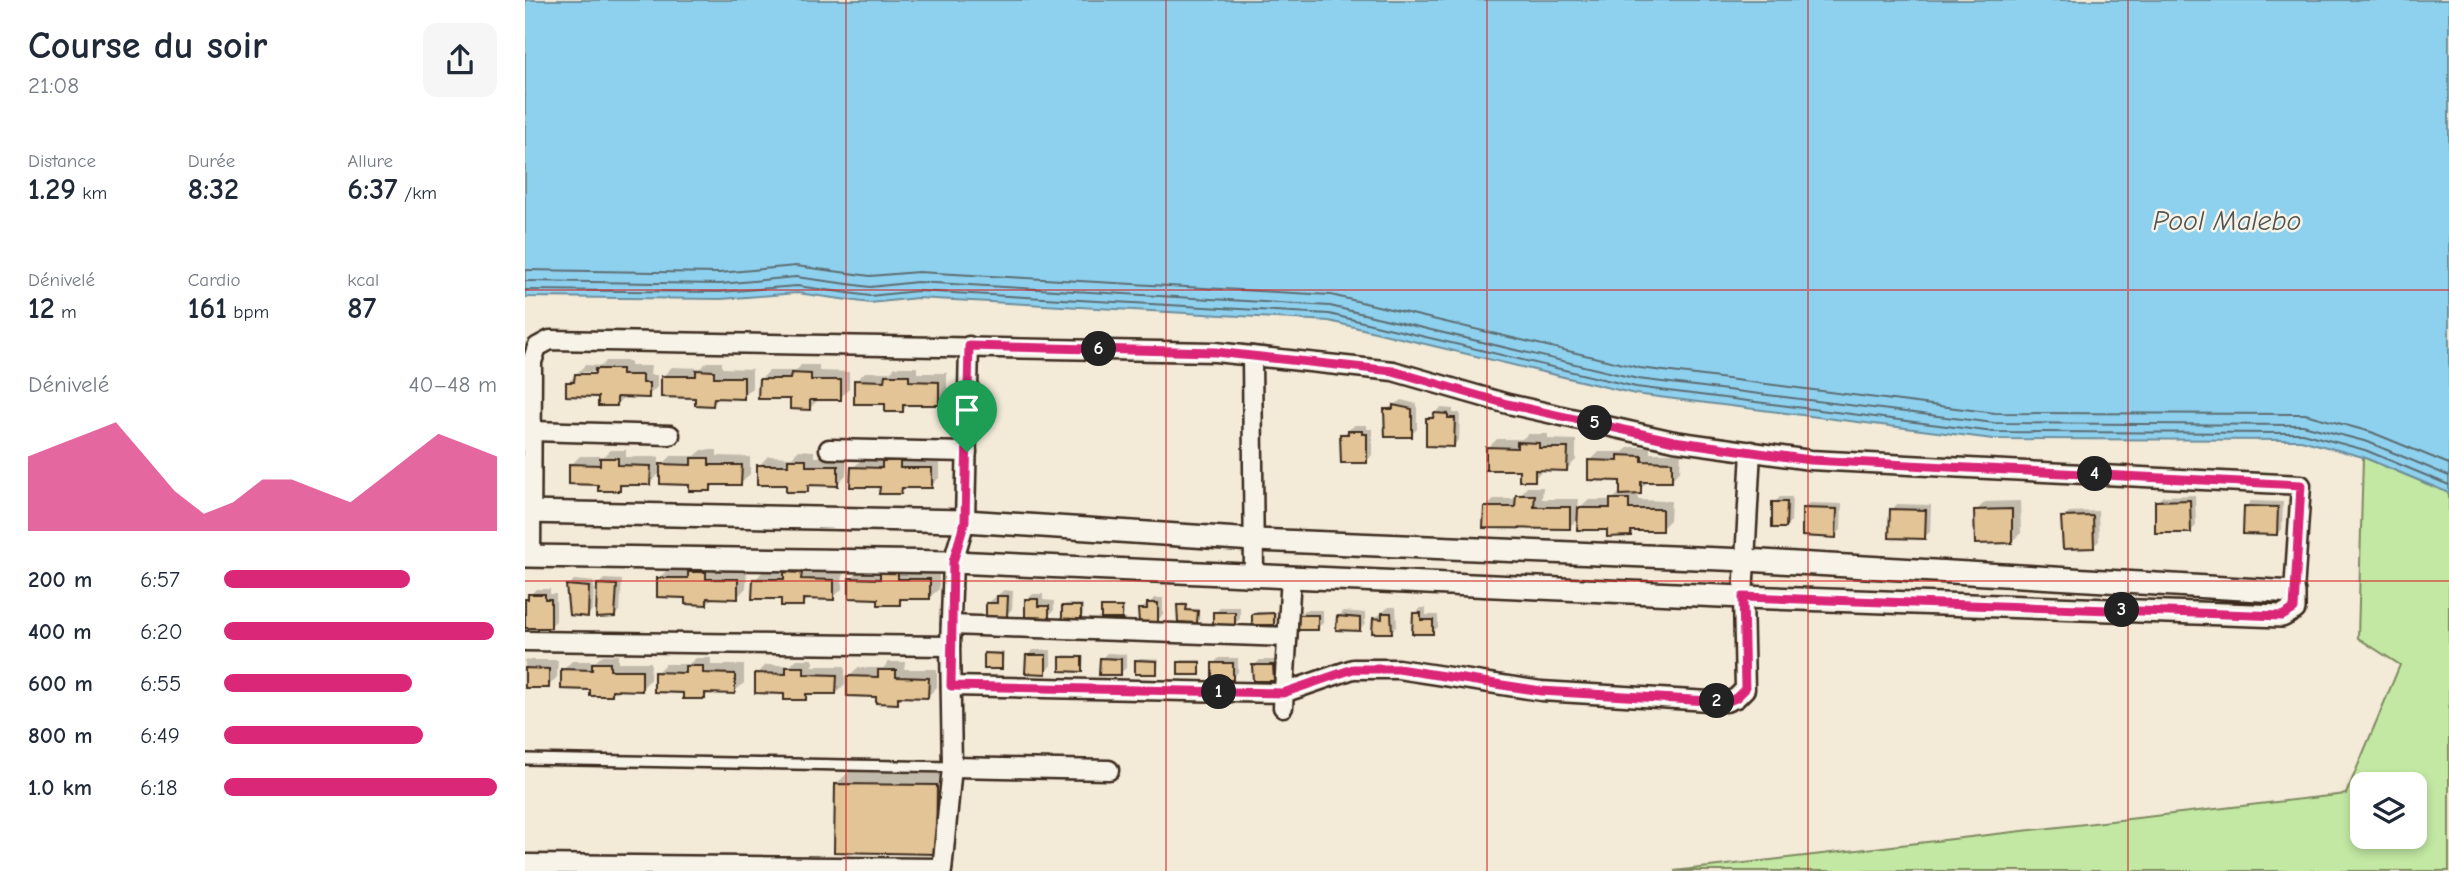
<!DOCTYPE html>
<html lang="fr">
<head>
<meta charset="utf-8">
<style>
	:root { --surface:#fff; --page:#f6f6f7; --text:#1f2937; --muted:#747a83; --accent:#db2777 }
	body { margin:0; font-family:"Comic Neue",sans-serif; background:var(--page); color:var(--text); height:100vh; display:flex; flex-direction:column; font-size:26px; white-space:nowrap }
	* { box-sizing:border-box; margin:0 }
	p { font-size:23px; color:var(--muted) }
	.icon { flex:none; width:38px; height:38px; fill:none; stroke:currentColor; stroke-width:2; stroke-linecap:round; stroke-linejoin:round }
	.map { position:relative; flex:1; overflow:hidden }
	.details { display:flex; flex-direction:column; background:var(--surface); width:525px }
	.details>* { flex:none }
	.fabs { position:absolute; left:1825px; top:772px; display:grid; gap:14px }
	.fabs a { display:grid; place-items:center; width:77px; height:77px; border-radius:14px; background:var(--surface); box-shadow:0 4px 10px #0003; font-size:35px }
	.pin { position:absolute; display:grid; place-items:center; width:60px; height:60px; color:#fff; margin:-72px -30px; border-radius:50% 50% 50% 0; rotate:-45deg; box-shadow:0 0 7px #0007 }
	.pin .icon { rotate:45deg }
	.km { position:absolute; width:35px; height:35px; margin:-18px; border-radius:50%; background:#222; color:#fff; font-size:19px; line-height:35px; text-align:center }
	.round { display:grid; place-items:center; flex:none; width:74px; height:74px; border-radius:14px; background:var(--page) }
	.overview { display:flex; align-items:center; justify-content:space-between; height:119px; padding:0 28px }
	h1 { font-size:38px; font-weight:700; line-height:52px }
	.stats { display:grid; grid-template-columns:repeat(3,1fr); gap:10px; height:119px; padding:7px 28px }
	.stats div { display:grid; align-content:center }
	.stats b { font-size:30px; font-weight:700 }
	.stats small { font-size:19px; font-weight:400 }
	.stats p { font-size:19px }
	.chart { height:196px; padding:14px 28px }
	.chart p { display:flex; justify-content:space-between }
	.chart svg { width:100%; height:126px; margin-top:7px; fill:var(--accent); opacity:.7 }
	ul { padding:0 28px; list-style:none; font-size:23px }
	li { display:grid; grid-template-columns:112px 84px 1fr; align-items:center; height:52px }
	li i { height:18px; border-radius:9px; background:var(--accent) }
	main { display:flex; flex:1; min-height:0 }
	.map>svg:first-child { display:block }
	.green { fill:#c2e8a3; stroke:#7e8960; stroke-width:2; fill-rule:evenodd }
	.water { fill:#8ed1ef; stroke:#6d8e9b; stroke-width:2 }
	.shadow { fill:#0003; fill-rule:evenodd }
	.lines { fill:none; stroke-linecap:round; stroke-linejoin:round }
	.shore { stroke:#5c6d72; stroke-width:2 }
	.building { fill:#e3c496; stroke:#3b2a1e; stroke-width:2 }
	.service-casing { stroke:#3b2a1e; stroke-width:14 }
	.minor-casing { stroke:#3b2a1e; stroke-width:23 }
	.tertiary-casing { stroke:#3b2a1e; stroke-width:26 }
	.service { stroke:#f7f3e8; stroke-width:9 }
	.minor { stroke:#f7f3e8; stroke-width:18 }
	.tertiary { stroke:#f7f3e8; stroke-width:21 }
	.route-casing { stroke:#fff; stroke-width:14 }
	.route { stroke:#db2777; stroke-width:9 }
	.grid { fill:none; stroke:#d62828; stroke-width:2; stroke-opacity:0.55 }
	.labels { text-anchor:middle; stroke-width:5; stroke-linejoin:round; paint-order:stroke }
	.water-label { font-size:28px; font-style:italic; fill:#505452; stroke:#f7f3e8 }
</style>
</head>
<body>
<main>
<section class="details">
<div class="overview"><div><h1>Course du soir</h1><p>21:08</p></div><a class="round"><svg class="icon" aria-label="share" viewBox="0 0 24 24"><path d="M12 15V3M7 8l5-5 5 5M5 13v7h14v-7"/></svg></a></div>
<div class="stats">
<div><p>Distance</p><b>1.29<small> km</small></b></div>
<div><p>Durée</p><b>8:32</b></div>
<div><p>Allure</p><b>6:37<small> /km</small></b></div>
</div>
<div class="stats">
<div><p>Dénivelé</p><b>12<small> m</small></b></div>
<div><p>Cardio</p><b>161<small> bpm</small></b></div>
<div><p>kcal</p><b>87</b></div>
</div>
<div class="chart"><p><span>Dénivelé</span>40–48 m</p>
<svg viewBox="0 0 160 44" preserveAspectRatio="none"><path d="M0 44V18L10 14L20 10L30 6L40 18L50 30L60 38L70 34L80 26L90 26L100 30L110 34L120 26L130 18L140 10L150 14L160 18V44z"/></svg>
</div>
<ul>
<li><b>200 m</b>6:57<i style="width:68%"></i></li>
<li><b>400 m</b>6:20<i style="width:99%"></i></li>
<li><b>600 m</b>6:55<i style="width:69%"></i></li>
<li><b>800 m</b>6:49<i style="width:73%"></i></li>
<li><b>1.0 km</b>6:18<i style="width:100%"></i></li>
</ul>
</section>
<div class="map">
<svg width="1924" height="871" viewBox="0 0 1924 871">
	<rect width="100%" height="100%" fill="#f3ead8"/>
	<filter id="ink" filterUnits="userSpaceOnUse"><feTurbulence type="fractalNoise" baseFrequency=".0143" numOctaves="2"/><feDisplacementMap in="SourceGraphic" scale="14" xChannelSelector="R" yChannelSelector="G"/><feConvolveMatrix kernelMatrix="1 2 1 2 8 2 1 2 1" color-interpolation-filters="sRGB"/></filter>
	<g filter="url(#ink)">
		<path class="green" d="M1838,457L1924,493V871H1149L1821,794L1875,665L1833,638ZM1838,784H1890V836H1838Z"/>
		<polygon class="water" points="0,0 1924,0 1924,493 1838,457 1776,440 1468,439 1110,394 804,321 392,298 345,303 272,293 196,299 0,297"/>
		<g class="shadow">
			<path d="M81,361H105V366H126L125,375H132V387L123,396L100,395L91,405L43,383L60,365L76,366ZM57,372H79V376H54Z"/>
			<polygon points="182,362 197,362 197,368 227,369 227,388 218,397 195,397 188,404 138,376 147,367 176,368"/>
			<polygon points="276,365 294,365 294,371 324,372 324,389 315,398 295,398 285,408 235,380 244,371 271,371"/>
			<polygon points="370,367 392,367 392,373 422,373 422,394 413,403 385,403 378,410 331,381 340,372 365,372"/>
			<polygon points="876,400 892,404 892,429 886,435 861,410"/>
			<polygon points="916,408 928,409 928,413 935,413 934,439 929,445 903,419"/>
			<polygon points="830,425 842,425 842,429 847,429 847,455 842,461 817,435"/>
			<polygon points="1003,434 1023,434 1023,439 1051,440 1051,460 1042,469 1018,469 1009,479 963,448 972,439 997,439"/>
			<polygon points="1104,447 1125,447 1125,453 1156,453 1155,471 1146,480 1124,480 1113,492 1113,500 1146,501 1145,520 1136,529 1111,529 1106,534 1055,517 1044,527 960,508 970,499 992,499 1002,487 1018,487 1017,499 1054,499 1053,510 1064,500 1087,500 1097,490 1096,479 1065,461 1074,452 1098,452"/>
			<polygon points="86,450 101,450 101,457 134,457 134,468 146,456 170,456 177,450 192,450 192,456 225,457 225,474 216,483 191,483 185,490 137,471 124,484 100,483 94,490 75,483 46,465 55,456 79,456"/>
			<polygon points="274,450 289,451 289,457 322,458 321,475 312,484 288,484 282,490 234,466 243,456 267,457"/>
			<polygon points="368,453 383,453 383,459 415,460 415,477 406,486 382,486 376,492 356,486 328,468 337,459 361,459"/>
			<polygon points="1670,495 1671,526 1665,531 1632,501 1638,496"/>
			<polygon points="1255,497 1267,497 1266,521 1261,526 1249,503"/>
			<polygon points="1495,501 1496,533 1486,542 1451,511 1460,502"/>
			<polygon points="1726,501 1758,502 1757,528 1752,534 1720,507"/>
			<polygon points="1285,503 1317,504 1316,530 1310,536 1279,508"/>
			<polygon points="1372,504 1406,505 1405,532 1399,537 1367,510"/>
			<polygon points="1573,511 1574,541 1568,546 1538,518 1544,512"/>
			<polygon points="173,563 189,563 189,570 222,570 221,588 212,597 188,597 182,603 162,596 134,578 143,569 167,570"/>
			<polygon points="270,564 285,564 285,571 318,572 317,589 308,598 284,598 278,604 230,580 239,570 263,571"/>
			<polygon points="335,570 414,571 414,589 404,598 380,597 374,604 326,579"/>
			<polygon points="79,579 97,580 95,610 89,616 73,585"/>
			<polygon points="49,580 69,582 68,609 63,615 43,586"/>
			<polygon points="11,589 25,589 25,594 31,594 31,621 25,626 0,626 0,600"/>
			<polygon points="479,590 488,591 487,609 481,615 463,603"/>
			<polygon points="508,594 518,594 518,600 529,601 529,610 523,616 502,600"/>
			<polygon points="630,598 638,598 638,614 633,620 615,610"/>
			<polygon points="657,603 663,604 663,609 674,609 672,621 654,606"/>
			<polygon points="541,604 558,604 558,615 555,618 539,607"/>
			<polygon points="581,606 599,606 599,615 597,617 578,608"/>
			<polygon points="696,607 715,607 715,619 709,624 690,613"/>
			<polygon points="864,607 871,607 872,626 867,631 849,619"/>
			<polygon points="896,608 901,608 901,615 913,615 913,627 908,632 890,614"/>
			<polygon points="779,610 798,610 798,623 792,628 773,616"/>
			<polygon points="819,611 840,613 840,624 834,630 813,617"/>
			<polygon points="731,612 751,612 751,621 748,623 728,614"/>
			<polygon points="508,650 526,650 526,666 520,672 502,656"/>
			<polygon points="463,652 479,652 478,665 476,667 460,654"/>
			<polygon points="582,653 601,654 601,668 595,673 576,659"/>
			<polygon points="78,655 93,655 93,662 126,662 125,680 116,689 92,688 86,695 66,688 38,670 47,661 71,661"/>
			<polygon points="539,655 559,656 558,667 556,670 537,658"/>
			<polygon points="171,658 186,658 186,665 219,665 219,683 209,692 185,691 179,698 159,691 131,673 140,664 164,664"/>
			<polygon points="615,658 634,659 633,670 631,672 612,661"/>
			<polygon points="694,658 713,658 713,672 707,678 688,664"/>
			<polygon points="272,659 288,659 288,666 320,666 320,684 311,693 286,692 280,699 232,674 241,665 266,665"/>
			<polygon points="0,660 33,660 32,677 23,687 0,686"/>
			<polygon points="657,660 676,660 676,670 674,673 654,663"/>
			<polygon points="735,660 754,660 754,673 748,679 729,666"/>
			<polygon points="364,662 380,662 379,669 412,669 412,687 403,696 379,696 372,702 353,695 324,677 333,668 358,668"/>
			<polygon points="324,772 423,774 410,852 311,784"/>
		</g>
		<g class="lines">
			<g class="shore">
				<polyline points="0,270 194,273 271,266 345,276 393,272 806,295 1115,368 1470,413 1780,414 1846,432 1924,464"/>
				<polyline points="0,281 195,284 271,277 345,287 392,282 805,306 1113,379 1469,423 1778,425 1843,442 1924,476"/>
				<polyline points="0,290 195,292 272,286 345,296 392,291 804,314 1111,387 1469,432 1777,433 1840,450 1924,485"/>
			</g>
		</g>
		<g class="building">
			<polygon points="70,369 97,369 97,375 117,375 117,383 124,383 124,398 92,397 92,406 73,406 73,397 41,396 41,382 49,382 50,374 70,374"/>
			<polygon points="171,370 189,371 189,377 219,377 219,399 189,398 188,406 170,405 170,398 136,397 136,376 171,376"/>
			<polygon points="266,373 286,374 286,380 316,380 316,400 285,400 285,410 265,409 265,399 233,399 234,379 265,379"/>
			<polygon points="360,375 384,375 384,381 414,382 414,405 378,405 378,412 360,412 360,404 329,404 329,380 359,381"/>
			<polygon points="868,405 887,409 887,437 860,437 859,409 868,409"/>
			<polygon points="909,413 923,414 923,418 930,418 929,447 901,446 901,418 908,418"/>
			<polygon points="823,431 837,431 837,434 842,434 842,463 816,463 815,434 823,434"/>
			<polygon points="992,442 1014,443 1014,448 1043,448 1042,471 1010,470 1010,481 994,481 994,470 961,470 961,447 992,448"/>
			<polygon points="1093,455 1117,456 1117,461 1147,462 1147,482 1116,482 1116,494 1095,495 1095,481 1063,480 1063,460 1093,461"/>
			<polygon points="75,458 93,458 93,465 126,466 125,485 95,485 95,491 73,491 73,485 44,484 44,464 75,465"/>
			<polygon points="166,458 184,458 184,465 217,465 216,485 186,485 186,491 164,491 164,485 135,484 135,464 166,465"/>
			<polygon points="263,459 281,459 281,466 313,466 313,486 283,485 283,492 261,492 261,485 232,485 232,465 263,465"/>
			<polygon points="357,461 375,461 375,468 407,468 407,488 377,488 376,494 354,494 355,487 325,487 326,467 357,468"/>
			<polygon points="991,495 1010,495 1009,507 1045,507 1045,529 958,528 959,507 990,507"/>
			<polygon points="1085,499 1104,499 1104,509 1137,509 1137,531 1106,531 1106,536 1082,537 1082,530 1052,530 1053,508 1085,508"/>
			<polygon points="1665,500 1666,533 1630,533 1630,501"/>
			<polygon points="1247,502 1262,502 1261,528 1247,528"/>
			<polygon points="1719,506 1753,507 1752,535 1718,534"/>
			<polygon points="1277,508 1312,509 1311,538 1277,536"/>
			<polygon points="1365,509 1401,510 1400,539 1364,538"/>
			<polygon points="1487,509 1487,543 1450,544 1449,510"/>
			<polygon points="1568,516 1569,548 1538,549 1536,517"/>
			<polygon points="163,572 181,572 181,579 213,579 213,599 182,598 182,605 160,604 160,598 132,597 132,578 163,578"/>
			<polygon points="259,572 277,573 276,579 309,580 309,600 278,599 278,606 256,606 256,599 227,599 228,579 259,579"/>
			<polygon points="355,572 373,572 373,579 405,579 405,599 375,599 375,605 353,605 353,599 324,598 324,578 355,579"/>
			<polygon points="72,584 92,585 90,617 71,618"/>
			<polygon points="41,585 64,587 63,617 44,615"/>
			<polygon points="3,594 20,594 20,599 26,599 26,628 0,628 0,599 3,599"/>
			<polygon points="472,596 483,596 482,617 461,617 461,603 472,603"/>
			<polygon points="500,599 513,599 513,606 524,606 524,618 500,617"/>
			<polygon points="622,603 633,603 633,622 614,622 613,609 622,609"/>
			<polygon points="652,605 662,605 661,610 673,611 672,623 653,622"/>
			<polygon points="537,606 556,606 556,619 537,620"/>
			<rect x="576" y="607" width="21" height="12"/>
			<polygon points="688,612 710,612 710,626 688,627"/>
			<polygon points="749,613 749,625 727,625 727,614"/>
			<polygon points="857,613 866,613 867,633 847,633 848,618 857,619"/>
			<polygon points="888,613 896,613 896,620 908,620 908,634 887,634"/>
			<rect x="771" y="615" width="22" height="15"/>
			<polygon points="812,616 835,618 835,631 811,630"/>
			<polygon points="459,653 477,654 477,669 459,669"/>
			<polygon points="501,655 521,655 521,674 500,673"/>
			<polygon points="535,657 557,657 557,672 535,671"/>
			<polygon points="575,658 596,659 596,675 574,675"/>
			<polygon points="610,660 632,661 632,674 610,674"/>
			<rect x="653" y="662" width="22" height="13"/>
			<polygon points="67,663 85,663 85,670 117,670 117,691 87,690 87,696 65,696 65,690 36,689 36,669 67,670"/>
			<rect x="687" y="663" width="21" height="17"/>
			<polygon points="727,665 748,665 749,681 728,681"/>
			<polygon points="160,666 178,666 178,673 210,674 210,694 180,693 180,699 158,699 158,693 129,692 129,672 160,673"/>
			<polygon points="261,667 279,667 279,674 312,675 311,694 281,694 281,700 259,700 259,694 230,693 230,673 261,674"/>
			<polygon points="0,668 24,669 24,688 0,688"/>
			<polygon points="353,670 371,670 371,677 404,678 403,698 373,697 373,704 351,703 351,697 322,696 322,676 353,677"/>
			<polygon points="310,784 412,785 411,854 309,852"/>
		</g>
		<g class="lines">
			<defs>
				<polyline id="service" points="0,759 427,767"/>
				<g id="minor">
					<polyline points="727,356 729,574"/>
					<polyline points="7,431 145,435"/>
					<polyline points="304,449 442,452"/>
					<polyline points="6,556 7,362 12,347 25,340 690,352 868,371 983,404 1149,441 1285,460 1776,485 1769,592"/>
					<polyline points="426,625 762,637"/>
					<polyline points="0,641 425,646"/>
					<polyline points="426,686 758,693 828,669 873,669 1016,691 1201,702 1211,698 1220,689 1218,597 1226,451"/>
					<polyline points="758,707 766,576"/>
					<polyline points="427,767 584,770"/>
					<polyline points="0,864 417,868"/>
					<polyline points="417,871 427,767 425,646 428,562 440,521 444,346"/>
				</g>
				<polyline id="tertiary" points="0,512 440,521 729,540 1221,560 1769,592 1769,609 1757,616 1218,597 428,562 0,556"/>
			</defs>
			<use href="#service" class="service-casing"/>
			<use href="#minor" class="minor-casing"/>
			<use href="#tertiary" class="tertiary-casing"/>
			<use href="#service" class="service"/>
			<use href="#minor" class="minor"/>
			<use href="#tertiary" class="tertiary"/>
		</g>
	</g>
	<g class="lines" filter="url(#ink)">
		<defs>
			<polygon id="route" points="444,346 690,352 868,371 982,404 1149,441 1285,460 1776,485 1769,609 1757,616 1218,597 1220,689 1211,698 1201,702 1016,691 873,669 828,669 758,693 426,686 428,562 440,521"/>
		</defs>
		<use href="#route" class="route-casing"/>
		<use href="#route" class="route"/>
	</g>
	<path class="grid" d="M321,0V871M641,0V871M962,0V871M1283,0V871M1603,0V871M0,290H1924M0,581H1924"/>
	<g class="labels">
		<g class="water-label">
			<text x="1702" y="230">Pool Malebo</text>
		</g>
	</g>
</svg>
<div class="fabs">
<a><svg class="icon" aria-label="layers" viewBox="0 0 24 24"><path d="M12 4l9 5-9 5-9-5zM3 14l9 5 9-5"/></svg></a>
</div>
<div class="pin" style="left:442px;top:452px;background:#1e9e55"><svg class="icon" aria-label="arrive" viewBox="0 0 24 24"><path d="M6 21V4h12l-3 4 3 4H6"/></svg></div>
<b class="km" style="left:694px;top:692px">1</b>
<b class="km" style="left:1192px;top:701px">2</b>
<b class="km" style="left:1597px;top:610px">3</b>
<b class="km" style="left:1570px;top:474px">4</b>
<b class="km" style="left:1070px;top:423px">5</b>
<b class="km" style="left:574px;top:349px">6</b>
</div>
</main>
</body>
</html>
